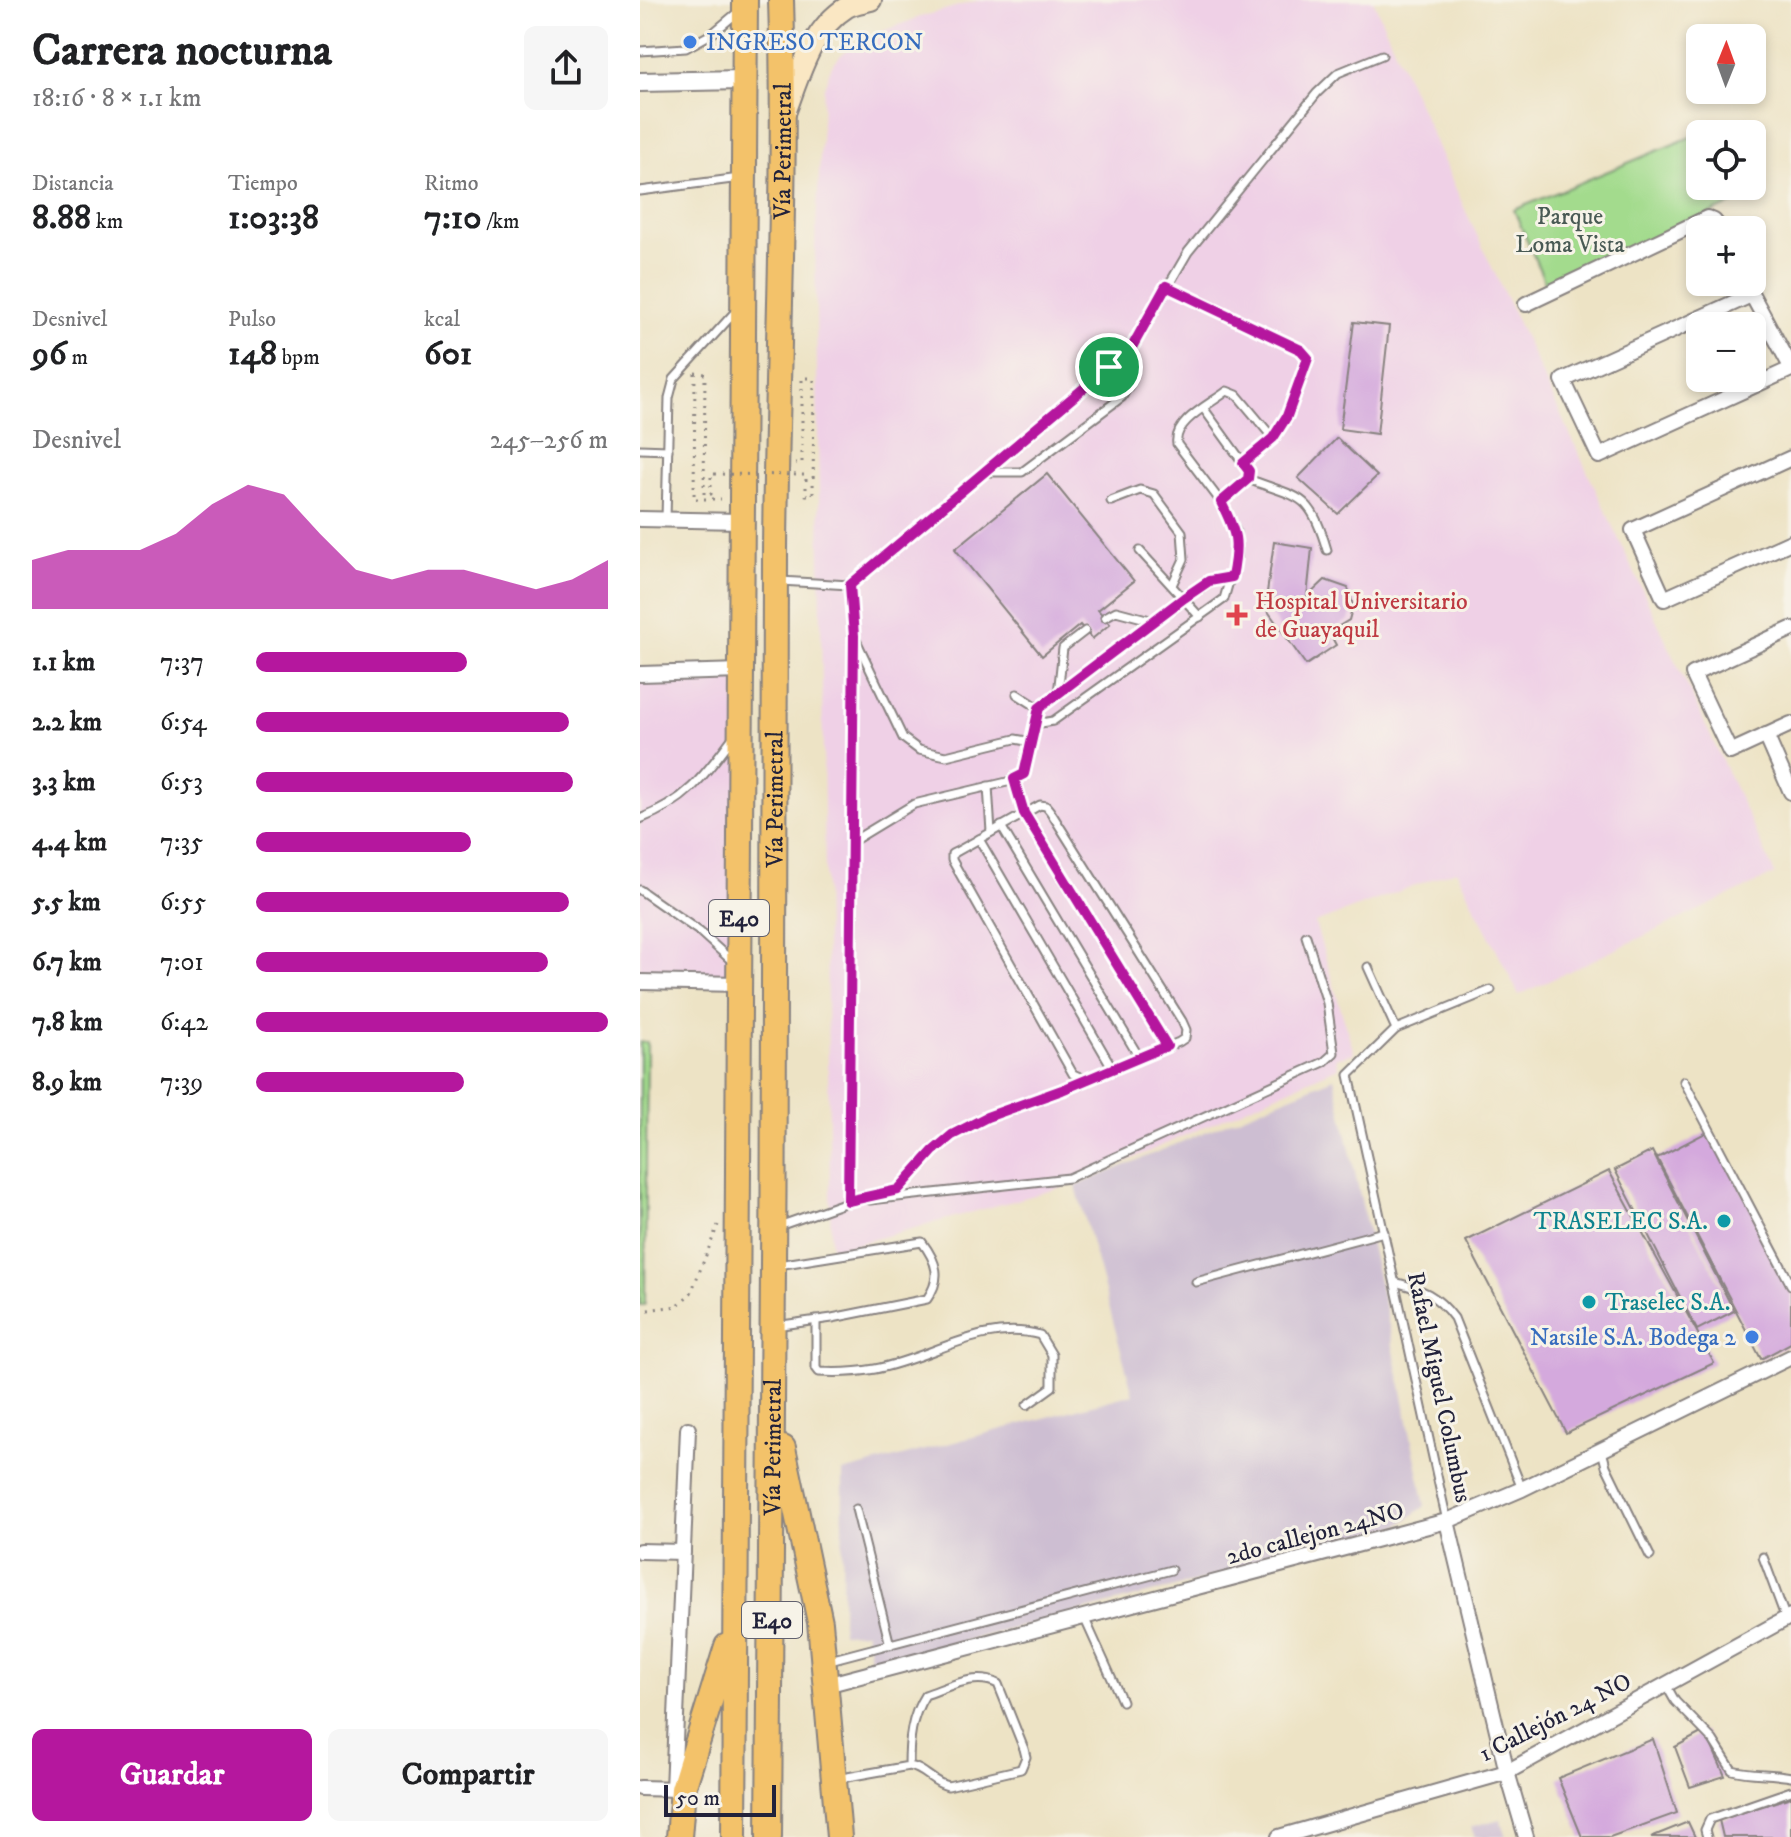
<!DOCTYPE html>
<html lang="es">
<head>
<meta charset="utf-8">
<style>
	:root { --surface:#fff; --page:#f6f6f6; --text:#202124; --muted:#757577; --accent:#b5179e }
	body { margin:0; font-family:"IM FELL DW Pica",serif; background:var(--page); color:var(--text); height:100vh; display:flex; flex-direction:column; font-size:30px; white-space:nowrap }
	* { box-sizing:border-box; margin:0 }
	p { font-size:26px; color:var(--muted) }
	.icon { flex:none; width:44px; height:44px; fill:none; stroke:currentColor; stroke-width:2; stroke-linecap:round; stroke-linejoin:round }
	.map { position:relative; flex:1; overflow:hidden }
	.panel { display:flex; flex-direction:column; background:var(--surface); width:640px }
	.panel>* { flex:none }
	.needle { width:52px; rotate:1deg }
	.controls { position:absolute; left:1046px; top:24px; display:grid; gap:16px }
	.controls a { display:grid; place-items:center; width:80px; height:80px; border-radius:12px; background:var(--surface); box-shadow:0 4px 12px #0003; font-size:40px }
	.scale { position:absolute; left:24px; bottom:20px; width:112px; box-sizing:border-box; padding-left:8px; border:4px solid #22223b; border-top:0; font-size:22px; line-height:28px; white-space:nowrap; color:#22223b; -webkit-text-stroke:6px #f7f3e8; paint-order:stroke }
	.pin { position:absolute; display:grid; place-items:center; width:68px; height:68px; color:#fff; margin:-34px; border:4px solid #fff; border-radius:50%; box-shadow:0 2px 8px #0007 }
	.round { display:grid; place-items:center; flex:none; width:84px; height:84px; border-radius:12px; background:var(--page) }
	.overview { display:flex; align-items:center; justify-content:space-between; height:136px; padding:0 32px }
	h1 { font-size:44px; font-weight:800; line-height:60px }
	.figures { display:grid; grid-template-columns:repeat(3,1fr); gap:12px; height:136px; padding:8px 32px }
	.figures div { display:grid; align-content:center }
	.figures b { font-size:34px; font-weight:800 }
	.figures small { font-size:22px; font-weight:400 }
	.figures p { font-size:22px }
	.chart { height:224px; padding:16px 32px }
	.chart p { display:flex; justify-content:space-between }
	.chart svg { width:100%; height:144px; margin-top:8px; fill:var(--accent); opacity:.7 }
	.cta { display:flex; gap:16px; margin-top:auto; padding:16px 32px }
	.cta a { flex:1; height:92px; border-radius:12px; background:var(--accent); color:#fff; font-size:32px; font-weight:800; line-height:92px; text-align:center }
	.cta a+a { background:var(--page); color:var(--text) }
	ul { padding:0 32px; list-style:none; font-size:26px }
	li { display:grid; grid-template-columns:128px 96px 1fr; align-items:center; height:60px }
	li i { height:20px; border-radius:10px; background:var(--accent) }
	main { display:flex; flex:1; min-height:0 }
	.map>svg:first-child { display:block }
	.built { fill:#efd0e6 }
	.industrial { fill:#cdbed2 }
	.green { fill:#a3db8d; stroke:#627e64; stroke-width:2 }
	.building { fill:#d4a9dd }
	.lines { fill:none; stroke-linecap:round; stroke-linejoin:round }
	.service-casing { stroke:#888280; stroke-width:11 }
	.minor-casing { stroke:#888280; stroke-width:18 }
	.tertiary-casing { stroke:#888280; stroke-width:22 }
	.secondary-casing { stroke:#888280; stroke-width:24 }
	.trunk-casing { stroke:#888280; stroke-width:28 }
	.path { stroke:#888280; stroke-width:3; stroke-dasharray:2 6; stroke-linecap:butt }
	.service { stroke:#fff; stroke-width:7 }
	.minor { stroke:#fff; stroke-width:14 }
	.tertiary { stroke:#fff; stroke-width:18 }
	.secondary { stroke:#fae7c3; stroke-width:20 }
	.trunk { stroke:#f3c26a; stroke-width:24 }
	.path-bridge { stroke:#888280; stroke-width:3; stroke-dasharray:2 6; stroke-linecap:butt }
	.route-casing { stroke:#fff; stroke-width:16 }
	.route { stroke:#b5179e; stroke-width:10 }
	.shop-dot { fill:#3f7fe0; stroke:#f7f3e8; stroke-width:3 }
	.health-dot { fill:#e0444e; stroke:#f7f3e8; stroke-width:3 }
	.culture-dot { fill:#0f9aa8; stroke:#f7f3e8; stroke-width:3 }
	.labels { text-anchor:middle; stroke-width:6; stroke-linejoin:round; paint-order:stroke }
	.shield { fill:#f7f3e8; stroke:#62616f; stroke-width:2 }
	.shield-label { font-size:22px; font-weight:bold; fill:#22223b }
	.shop-label { font-size:24px; fill:#366cbe; stroke:#f7f3e8; text-anchor:start }
	.street-label { font-size:24px; fill:#22223b; stroke:#f7f3e8 }
	.park-label { font-size:24px; fill:#495a54; stroke:#f7f3e8 }
	.health-label { font-size:24px; fill:#be3a42; stroke:#f7f3e8; text-anchor:start }
	.culture-label { font-size:24px; fill:#0d838f; stroke:#f7f3e8; text-anchor:end }
</style>
</head>
<body>
<main>
<section class="panel">
<div class="overview"><div><h1>Carrera nocturna</h1><p>18:16 · 8 × 1.1 km</p></div><a class="round"><svg class="icon" aria-label="share" viewBox="0 0 24 24"><path d="M12 15V3M7 8l5-5 5 5M5 13v7h14v-7"/></svg></a></div>
<div class="figures">
<div><p>Distancia</p><b>8.88<small> km</small></b></div>
<div><p>Tiempo</p><b>1:03:38</b></div>
<div><p>Ritmo</p><b>7:10<small> /km</small></b></div>
</div>
<div class="figures">
<div><p>Desnivel</p><b>96<small> m</small></b></div>
<div><p>Pulso</p><b>148<small> bpm</small></b></div>
<div><p>kcal</p><b>601</b></div>
</div>
<div class="chart"><p><span>Desnivel</span>245–256 m</p>
<svg viewBox="0 0 160 44" preserveAspectRatio="none"><path d="M0 44V29L10 26L20 26L30 26L40 21L50 12L60 6L70 9L80 21L90 32L100 35L110 32L120 32L130 35L140 38L150 35L160 29V44z"/></svg>
</div>
<ul>
<li><b>1.1 km</b>7:37<i style="width:60%"></i></li>
<li><b>2.2 km</b>6:54<i style="width:89%"></i></li>
<li><b>3.3 km</b>6:53<i style="width:90%"></i></li>
<li><b>4.4 km</b>7:35<i style="width:61%"></i></li>
<li><b>5.5 km</b>6:55<i style="width:89%"></i></li>
<li><b>6.7 km</b>7:01<i style="width:83%"></i></li>
<li><b>7.8 km</b>6:42<i style="width:100%"></i></li>
<li><b>8.9 km</b>7:39<i style="width:59%"></i></li>
</ul>
<div class="cta"><a>Guardar</a><a>Compartir</a></div>
</section>
<div class="map">
<svg width="1151" height="1837" viewBox="0 0 1151 1837">
	<rect width="100%" height="100%" fill="#f7f3e8"/>
	<filter id="ink" filterUnits="userSpaceOnUse"><feTurbulence type="fractalNoise" baseFrequency=".0125" numOctaves="2"/><feDisplacementMap in="SourceGraphic" scale="16" xChannelSelector="R" yChannelSelector="G"/><feConvolveMatrix kernelMatrix="1 2 1 2 8 2 1 2 1" color-interpolation-filters="sRGB"/></filter>
	<filter id="wash" filterUnits="userSpaceOnUse"><feTurbulence type="fractalNoise" baseFrequency=".006" numOctaves="4" result="noise"/><feDisplacementMap in="SourceGraphic" scale="32" xChannelSelector="R" yChannelSelector="G"/><feGaussianBlur stdDeviation="1.8" result="paint"/><feColorMatrix in="noise" values="0 0 0 0 0 0 0 0 0 0 0 0 0 0 0 0 0 1.4 0 .05"/><feComposite in="paint" operator="in"/></filter>
	<g filter="url(#wash)">
		<rect width="100%" height="100%" fill="#ede3c5"/>
		<g class="built">
			<polygon points="339,0 733,0 822,203 1135,874 879,995 816,870 675,923 714,1053 696,1058 698,1067 438,1183 191,1251 175,245 184,87 192,65 204,52 225,38 280,17"/>
			<polygon points="100,675 98,985 0,983 0,677"/>
		</g>
		<g class="industrial">
			<polygon points="694,1078 749,1326 785,1506 758,1526 673,1547 632,1562 231,1665 226,1632 202,1633 203,1472 493,1394 436,1186"/>
			<polygon points="860,1819 866,1837 835,1837 831,1827"/>
		</g>
		<g class="green">
			<polygon points="1077,126 1081,134 1060,134 1060,186 1104,186 1108,197 906,285 874,210"/>
			<polygon points="0,1042 7,1042 5,1305 0,1305"/>
		</g>
		<g id="blocks">
			<g class="building">
				<polygon points="714,322 749,326 737,434 700,429"/>
				<polygon points="697,438 737,476 698,514 658,478"/>
				<polygon points="407,474 494,581 458,610 470,624 452,639 440,625 402,656 315,549"/>
				<polygon points="634,542 672,548 667,597 685,580 708,588 713,605 709,620 689,632 696,645 666,665 625,607"/>
				<polygon points="1071,1130 1151,1285 1151,1343 1121,1359 1017,1158"/>
				<polygon points="1012,1151 1094,1311 1057,1330 975,1170"/>
				<polygon points="969,1171 1074,1363 926,1433 826,1241"/>
				<polygon points="1065,1731 1085,1776 1050,1787 1035,1747"/>
				<polygon points="1013,1739 1037,1813 970,1837 942,1837 918,1778"/>
				<polygon points="1151,1797 1151,1837 1083,1837 1079,1820"/>
				<polygon points="1048,1822 1055,1837 1011,1837"/>
			</g>
		</g>
	</g>
	<g filter="url(#ink)">
		<use href="#blocks" fill-opacity="0" stroke="#888280" stroke-width="2"/>
		<g class="lines">
			<defs>
				<g id="service">
					<polyline points="0,51 46,48 73,33 98,12"/>
					<polyline points="0,191 100,178"/>
					<polyline points="526,286 661,350 668,358 647,416 633,438 603,463"/>
					<polyline points="482,365 548,252 677,93 698,73 742,55"/>
					<polyline points="564,409 609,471 608,479 581,502"/>
					<polyline points="0,449 28,450"/>
					<polyline points="342,472 382,472 482,397 490,383 482,365"/>
					<path d="M608,479C661,499 670,492 687,550"/>
					<polyline points="471,501 500,490 514,494 542,532 544,559 532,585"/>
					<polyline points="26,519 29,398 34,379 95,312"/>
					<polyline points="500,551 560,617"/>
					<polyline points="140,581 210,585 469,367 482,365"/>
					<polyline points="210,585 214,636 208,1201 258,1190 293,1151 312,1135 347,1117 422,1090 539,1042 545,1038 546,1030 542,1021 410,811 406,806 400,805 316,852 312,854 312,860 433,1074 447,1080"/>
					<polyline points="465,617 476,611 514,621"/>
					<polyline points="215,638 263,738 279,750 306,756 375,739 392,742"/>
					<polyline points="377,694 399,708"/>
					<polyline points="418,694 423,648 445,631"/>
					<path d="M395,724L413,721L584,599L596,557V531L581,502L537,444C533,421 571,404 587,391L597,395L633,438"/>
					<polyline points="374,779 384,813 527,1046"/>
					<polyline points="348,786 351,832"/>
					<path d="M0,819C47,801 64,776 93,737"/>
					<polyline points="361,826 499,1057"/>
					<polyline points="339,839 473,1069"/>
					<polyline points="213,841 274,804 367,782 384,774 399,708 544,598 569,581 592,577"/>
					<polyline points="0,890 60,932 93,962"/>
					<polyline points="728,967 756,1029 709,1075 807,1521"/>
					<polyline points="756,1029 851,990"/>
					<polyline points="1044,1081 1151,1285"/>
					<polyline points="230,1200 429,1178 684,1062 694,1053 687,1003 666,936"/>
					<polyline points="139,1226 210,1201"/>
					<polyline points="556,1282 744,1232"/>
					<path d="M755,1282C783,1290 796,1294 814,1318L882,1489"/>
					<path d="M176,1320V1368L179,1372C197,1373 218,1372 235,1369C290,1359 343,1319 400,1335L412,1355V1387L387,1405"/>
					<path d="M135,1326L192,1318L287,1299C302,1278 297,1262 282,1242L138,1265"/>
					<polyline points="962,1451 966,1466 1010,1556"/>
					<polyline points="216,1509 250,1645"/>
					<polyline points="1123,1557 1146,1619"/>
					<polyline points="444,1617 482,1701"/>
					<polyline points="186,1661 531,1570"/>
					<path d="M1026,1685L1035,1701L1073,1740L1092,1770C1112,1775 1131,1773 1151,1777"/>
					<path d="M196,1779L269,1766C285,1768 292,1783 308,1786L381,1769L386,1757L384,1749L358,1684C335,1672 309,1687 285,1695C271,1717 269,1740 269,1766"/>
					<polyline points="1067,1837 1065,1830 1070,1819 1151,1791"/>
				</g>
				<g id="minor">
					<polyline points="1105,282 1151,367"/>
					<polyline points="1111,295 923,380 959,456 1151,369"/>
					<polyline points="886,304 1067,218 1074,221 1081,230"/>
					<polyline points="1151,458 993,530 1024,599 1151,542"/>
					<polyline points="0,519 101,521"/>
					<polyline points="1151,629 1053,674 1090,752 1151,724"/>
					<polyline points="0,674 101,671"/>
					<polyline points="1126,735 1151,792"/>
					<polyline points="0,982 99,984"/>
					<polyline points="807,1521 867,1772 886,1837"/>
					<polyline points="0,1551 43,1552"/>
					<polyline points="186,1685 807,1521 882,1489 1151,1357"/>
					<polyline points="0,1788 39,1789"/>
					<polyline points="33,1789 48,1429"/>
					<polyline points="639,1837 867,1772 1151,1616"/>
				</g>
				<polyline id="tertiary" points="0,82 103,80"/>
				<path id="secondary" d="M145,113C159,76 171,29 207,7C214,3 224,2 231,0"/>
				<g id="trunk">
					<polyline points="143,1448 180,1622 199,1837"/>
					<polyline points="39,1837 43,1789 87,1646"/>
					<polyline points="94,1837 105,0"/>
					<path id="s1" d="M129,1837C134,1409 134,982 135,554C136,369 147,185 141,0"/>
				</g>
			</defs>
			<use href="#service" class="service-casing"/>
			<use href="#minor" class="minor-casing"/>
			<use href="#tertiary" class="tertiary-casing"/>
			<use href="#secondary" class="secondary-casing"/>
			<use href="#trunk" class="trunk-casing"/>
			<g class="path">
				<polyline points="55,373 54,499 81,499"/>
				<polyline points="155,463 162,463 162,378 174,378"/>
				<polyline points="0,1311 37,1306 51,1293 78,1225"/>
			</g>
			<use href="#service" class="service"/>
			<use href="#minor" class="minor"/>
			<use href="#tertiary" class="tertiary"/>
			<use href="#secondary" class="secondary"/>
			<use href="#trunk" class="trunk"/>
			<polyline class="path-bridge" points="55,373 65,374 64,494 71,494 71,474 166,475 166,495 173,495 174,378"/>
		</g>
	</g>
	<g class="lines" filter="url(#ink)">
		<defs>
			<path id="route" d="M526,286L661,350L668,358L647,416L633,438L603,463L609,471L608,479L581,502C597,534 599,541 592,577L569,581L544,598L399,708L384,774L374,779L384,813L527,1046L422,1090L347,1117L312,1135L293,1151L258,1190L208,1201L214,636L210,585L469,367L482,365Z"/>
		</defs>
		<use href="#route" class="route-casing"/>
		<use href="#route" class="route"/>
	</g>
	<g class="shop-dot">
		<circle cx="50" cy="42" r="8"/>
		<circle cx="1112" cy="1337" r="8"/>
	</g>
	<path class="health-dot" d="M593 603h8v8h8v8h-8v8h-8v-8h-8v-8h8z"/>
	<g class="culture-dot">
		<circle cx="1084" cy="1221" r="8"/>
		<circle cx="949" cy="1302" r="8"/>
	</g>
	<g class="labels">
		<g class="shield">
			<rect x="69" y="900" width="60" height="36" rx="6"/>
			<rect x="102" y="1602" width="60" height="36" rx="6"/>
		</g>
		<g class="shield-label">
			<text x="99" y="926">E40</text>
			<text x="132" y="1628">E40</text>
		</g>
		<g class="shop-label">
			<text x="66" y="50">INGRESO TERCON</text>
			<text x="1096" y="1345" text-anchor="end">Natsile S.A. Bodega 2</text>
		</g>
		<g class="street-label">
			<text dy="8" stroke="none"><textPath href="#s1" startOffset="1686">Vía Perimetral</textPath></text>
			<text dy="8" stroke="none"><textPath href="#s1" startOffset="1038">Vía Perimetral</textPath></text>
			<text transform="translate(800 1387) rotate(78)" y="8">Rafael Miguel Columbus</text>
			<text dy="8" stroke="none"><textPath href="#s1" startOffset="390">Vía Perimetral</textPath></text>
			<text transform="translate(675 1533) rotate(-15)" y="8">2do callejon 24NO</text>
			<text transform="translate(915 1717) rotate(-27)" y="8">1 Callejón 24 NO</text>
		</g>
		<g class="park-label">
			<text x="930" y="224">Parque<tspan x="930" dy="28">Loma Vista</tspan></text>
		</g>
		<g class="health-label">
			<text x="615" y="609">Hospital Universitario<tspan x="615" dy="28">de Guayaquil</tspan></text>
		</g>
		<g class="culture-label">
			<text x="1068" y="1229">TRASELEC S.A.</text>
			<text x="965" y="1310" text-anchor="start">Traselec S.A.</text>
		</g>
	</g>
</svg>
<div class="controls">
<a><svg class="needle" viewBox="-14 -14 28 28"><path d="M0-13l5 13h-10z" fill="#e53935"/><path d="M0 13l5-13h-10z" fill="#757577"/></svg></a>
<a><svg class="icon" aria-label="locate" viewBox="0 0 24 24"><circle cx="12" cy="12" r="6"/><path d="M12 2v4M12 18v4M2 12h4M18 12h4"/></svg></a>
<a>+</a>
<a>−</a>
</div>
<div class="scale">50 m</div>
<div class="pin" style="left:469px;top:367px;background:#1e9e55"><svg class="icon" aria-label="arrive" viewBox="0 0 24 24"><path d="M6 21V4h12l-3 4 3 4H6"/></svg></div>
</div>
</main>
</body>
</html>
